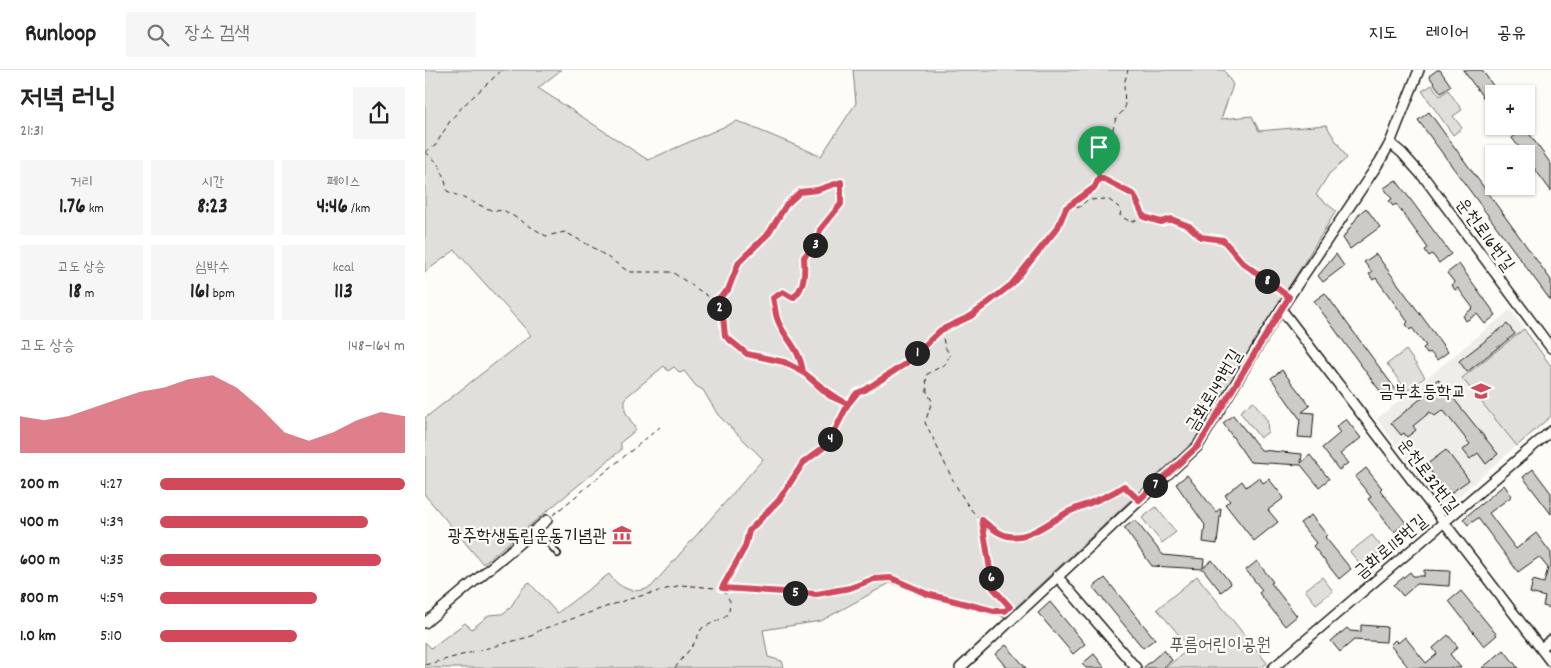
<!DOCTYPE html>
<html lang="ko">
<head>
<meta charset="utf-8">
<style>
	:root { --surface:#fff; --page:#f6f6f6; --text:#222; --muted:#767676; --line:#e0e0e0; --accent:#d1495b }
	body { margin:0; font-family:Dekko,"Poor Story",sans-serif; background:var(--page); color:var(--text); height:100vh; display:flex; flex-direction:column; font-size:19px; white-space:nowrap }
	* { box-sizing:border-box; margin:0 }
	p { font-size:16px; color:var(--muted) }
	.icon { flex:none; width:28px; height:28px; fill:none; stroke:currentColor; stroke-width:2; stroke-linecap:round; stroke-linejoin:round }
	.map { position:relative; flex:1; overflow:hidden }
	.sheet { display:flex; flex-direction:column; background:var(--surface); width:425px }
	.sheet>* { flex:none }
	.fabs { position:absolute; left:1060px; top:15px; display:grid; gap:10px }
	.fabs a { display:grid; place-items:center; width:50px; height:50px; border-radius:0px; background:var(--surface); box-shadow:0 1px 4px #0004; font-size:25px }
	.pin { position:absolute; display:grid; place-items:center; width:42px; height:42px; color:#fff; margin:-51px -21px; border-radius:50% 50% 50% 0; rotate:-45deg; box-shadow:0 0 5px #0007 }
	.pin .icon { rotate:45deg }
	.km { position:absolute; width:25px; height:25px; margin:-12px; border-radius:50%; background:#222; color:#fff; font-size:14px; line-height:25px; text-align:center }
	.round { display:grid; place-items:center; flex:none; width:52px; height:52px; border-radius:0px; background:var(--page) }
	.headline { display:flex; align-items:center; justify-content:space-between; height:85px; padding:0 20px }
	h1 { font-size:28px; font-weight:700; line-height:38px }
	.metrics { display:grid; grid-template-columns:repeat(3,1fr); gap:8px; height:85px; padding:5px 20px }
	.metrics div { display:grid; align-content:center; border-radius:0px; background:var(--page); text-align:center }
	.metrics b { font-size:21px; font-weight:700 }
	.metrics small { font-size:14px; font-weight:400 }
	.metrics p { font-size:14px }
	.chart { height:140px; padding:10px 20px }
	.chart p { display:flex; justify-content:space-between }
	.chart svg { width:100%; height:90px; margin-top:5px; fill:var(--accent); opacity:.7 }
	ul { padding:0 20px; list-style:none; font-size:16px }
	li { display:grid; grid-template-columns:80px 60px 1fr; align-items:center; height:38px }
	li i { height:12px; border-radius:6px; background:var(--accent) }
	header { display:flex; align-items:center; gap:30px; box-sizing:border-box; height:70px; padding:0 25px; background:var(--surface); border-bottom:1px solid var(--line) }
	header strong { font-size:24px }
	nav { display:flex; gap:28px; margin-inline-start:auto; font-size:18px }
	.search { width:350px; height:45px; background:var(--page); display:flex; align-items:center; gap:12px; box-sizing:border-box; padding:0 18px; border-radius:0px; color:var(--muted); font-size:19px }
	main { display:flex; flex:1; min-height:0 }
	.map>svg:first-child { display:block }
	.built { fill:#eeede9 }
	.green { fill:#e0dfdb; stroke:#7e7e7c }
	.building { fill:#cccbc8; stroke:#1c1c1c }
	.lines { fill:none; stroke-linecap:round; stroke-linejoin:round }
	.service-casing { stroke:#1c1c1c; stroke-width:8 }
	.minor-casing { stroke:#1c1c1c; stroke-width:12 }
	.path { stroke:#1c1c1c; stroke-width:1; stroke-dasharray:5 4; stroke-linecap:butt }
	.service { stroke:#fdfcf7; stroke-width:4.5 }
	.minor { stroke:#fdfcf7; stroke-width:9 }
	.route-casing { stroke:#fff; stroke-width:10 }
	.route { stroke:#d1495b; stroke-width:6 }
	.labels { text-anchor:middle; stroke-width:4.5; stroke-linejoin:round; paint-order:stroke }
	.street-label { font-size:18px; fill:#1c1c1c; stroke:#fdfcf7 }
	.poi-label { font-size:18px; fill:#1c1c1c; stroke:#fdfcf7; text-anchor:end }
	.park-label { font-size:18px; fill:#575655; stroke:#fdfcf7 }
</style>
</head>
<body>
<header>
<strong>Runloop</strong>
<div class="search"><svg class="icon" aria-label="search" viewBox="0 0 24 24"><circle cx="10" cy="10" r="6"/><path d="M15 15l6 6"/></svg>장소 검색</div>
<nav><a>지도</a><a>레이어</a><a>공유</a></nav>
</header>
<main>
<section class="sheet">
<div class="headline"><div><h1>저녁 러닝</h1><p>21:31</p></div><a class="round"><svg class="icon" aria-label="share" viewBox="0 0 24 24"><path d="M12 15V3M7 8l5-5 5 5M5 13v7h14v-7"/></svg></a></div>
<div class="metrics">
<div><p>거리</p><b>1.76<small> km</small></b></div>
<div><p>시간</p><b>8:23</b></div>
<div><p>페이스</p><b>4:46<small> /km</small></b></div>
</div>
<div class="metrics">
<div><p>고도 상승</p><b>18<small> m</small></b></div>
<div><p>심박수</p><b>161<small> bpm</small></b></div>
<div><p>kcal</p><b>113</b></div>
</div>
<div class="chart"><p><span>고도 상승</span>148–164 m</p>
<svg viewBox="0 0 160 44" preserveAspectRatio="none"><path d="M0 44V26L10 28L20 26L30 22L40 18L50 14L60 12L70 8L80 6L90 12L100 22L110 34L120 38L130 34L140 28L150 24L160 26V44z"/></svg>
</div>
<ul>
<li><b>200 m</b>4:27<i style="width:100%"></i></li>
<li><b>400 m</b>4:39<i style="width:85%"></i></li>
<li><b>600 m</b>4:35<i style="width:90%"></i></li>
<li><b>800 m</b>4:59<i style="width:64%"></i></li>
<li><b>1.0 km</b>5:10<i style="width:56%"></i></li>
</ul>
</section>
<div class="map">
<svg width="1126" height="598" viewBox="0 0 1126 598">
	<rect width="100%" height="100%" fill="#fdfcf7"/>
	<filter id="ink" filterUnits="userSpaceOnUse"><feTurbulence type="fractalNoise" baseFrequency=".02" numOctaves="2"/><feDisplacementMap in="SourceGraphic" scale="10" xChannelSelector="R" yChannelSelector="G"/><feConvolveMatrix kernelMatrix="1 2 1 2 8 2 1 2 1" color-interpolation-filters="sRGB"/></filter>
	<g filter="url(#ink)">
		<polygon class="built" points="1085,240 1126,296 1126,346 1023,435 1015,434 952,349"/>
		<g class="green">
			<path d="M0,0H136L113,18L223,90L312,51L396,86L431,33L428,0H799L808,15L796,49L827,46L834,61L901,55L922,88L904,104L891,125L911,141L768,372L579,548L572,543L465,513L396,551L338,560L343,587L357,591L359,598H0V572L6,578L40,553L47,559L64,545L77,544L85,538L97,519L104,512L132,543L184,504C195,519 209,525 226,517L338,389L293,345L278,320L271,316L259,301L255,303L249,297L243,301L239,296L200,328V341L211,360L196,372V380L58,494L0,425V348L106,265L30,180L0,202Z"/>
			<polygon points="1007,15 1015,26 1023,20 1037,40 1028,46 1037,58 1028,65 997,21"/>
			<polygon points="1099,259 1126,296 1126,346 1092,376 1037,308"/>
			<polygon points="981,280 1000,307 982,321 962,294"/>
			<polygon points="828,331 842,350 843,362 835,368 815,342"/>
			<polygon points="731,437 751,462 737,473 717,448"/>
			<polygon points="947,465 958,479 937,496 925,482"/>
			<polygon points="772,506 842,593 836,598 740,598 765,578 732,539"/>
			<polygon points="897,507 908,521 891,534 880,520"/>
		</g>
		<g class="building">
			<polygon points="1012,0 1015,0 1026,16 1016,23 1004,6"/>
			<polygon points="1038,0 1057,0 1074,24 1069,24 1069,42"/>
			<polygon points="1004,42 1126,210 1126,231 993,50"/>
			<polygon points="1100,58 1126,94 1126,121 1101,87 1101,84 1099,84 1087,68"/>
			<polygon points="971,110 1026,184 1014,193 1007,184 1004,186 1000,180 1003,178 971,134 968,136 964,131 967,129 959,118"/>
			<polygon points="941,138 955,157 925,179 918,168 935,143"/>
			<polygon points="911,184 919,196 898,212 893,206"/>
			<polygon points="951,184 1023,282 1012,290 1005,282 1002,284 998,278 1001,276 987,258 985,260 981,254 983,252 951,208 948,210 944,204 947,202 939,192"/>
			<polygon points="1034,194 1071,245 1060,254 1052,244 1041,251 1038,246 1048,238 1033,218 1030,220 1027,215 1030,213 1022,203"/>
			<polygon points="900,223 974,324 963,332 889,231"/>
			<polygon points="1082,254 1090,264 1042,302 1034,291"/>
			<polygon points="857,300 885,336 877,342 889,343 887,368 873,367 875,349 846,308"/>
			<polygon points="1013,309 1073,384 1061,394 1053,383 1045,389 1038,380 1045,374 1018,340 1010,346 1005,342 988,356 991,360 982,367 979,363 976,365 966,353 1004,322 1001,319"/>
			<polygon points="808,345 836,380 877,384 876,393 885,385 904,409 894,417 876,395 825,392 798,353"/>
			<polygon points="921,349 936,368 915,384 923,393 914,400 897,378 915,363 911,357"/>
			<polygon points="1021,380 1044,410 1023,425 1001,395"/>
			<polygon points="941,398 957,418 955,420 981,453 969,462 943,429 946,427 930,407"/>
			<polygon points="1108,399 1126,423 1126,444 1098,407"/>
			<polygon points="762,405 791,442 796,438 792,474 778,472 780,455 751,414"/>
			<polygon points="834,407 838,413 844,409 859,428 843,440 853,452 829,471 800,434 805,431 800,425 817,411 821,417"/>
			<polygon points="1079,415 1087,426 1064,443 1091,479 1111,463 1126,483 1126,538 1118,536 1120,527 1105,523 1108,510 1119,513 1123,498 1114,487 1093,502 1053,448 1043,455 1038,449"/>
			<polygon points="886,445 902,465 900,467 926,499 914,509 888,476 891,473 875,453"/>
			<polygon points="710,450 738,485 779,489 778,498 787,490 806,514 796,522 778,499 727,496 699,458"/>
			<polygon points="832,491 848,512 846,513 872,546 860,556 834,523 837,520 821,500"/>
			<polygon points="999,500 1025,501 1024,516 992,514 978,526 969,515 985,502 988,506 999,506"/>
			<polygon points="680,508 730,569 718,578 668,517"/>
			<polygon points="1036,521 1072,565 1059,576 1024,531"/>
			<polygon points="625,532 660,574 648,584 613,543"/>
			<polygon points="936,555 962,557 961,572 929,570 915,582 906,571 922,558 925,561 936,562"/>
			<polygon points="1023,565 1033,577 1025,584 1036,598 984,598 965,575 970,570 973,573 980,567 1001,593 1012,584 1008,578"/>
			<polygon points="581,575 601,598 582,598 570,584"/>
			<polygon points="739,580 747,590 738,598 718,598"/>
			<polygon points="1079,580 1093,598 1057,598"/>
			<polygon points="669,584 680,598 661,598 657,594"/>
		</g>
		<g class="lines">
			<defs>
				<polyline id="service" points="111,459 133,484"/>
				<g id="minor">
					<polyline points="965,73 977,83 1001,110 1126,278"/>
					<polyline points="856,239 1126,592"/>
					<polyline points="632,506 711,598"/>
					<polyline points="0,553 122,450"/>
					<polyline points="1116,578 1126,570"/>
					<polyline points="535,598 773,376 848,251 955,91 965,73 994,0"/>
					<polyline points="848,598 1126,361"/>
				</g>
			</defs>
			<use href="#service" class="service-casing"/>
			<use href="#minor" class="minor-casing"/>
			<g class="path">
				<path d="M0,82C16,93 19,103 22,121L66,140L80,141L121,166L140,162L169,178L204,202H247L290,231L298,246L300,266L322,284L359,292L378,302L405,326L422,334"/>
				<polyline points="0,82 10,76 25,51 38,36 77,0"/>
				<polyline points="675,107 709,125 719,147"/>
				<polyline points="642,138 655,137 662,130 683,129 696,139 695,146 706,152 719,147 736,152 746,149 764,156 776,167 798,170 818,193 857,222"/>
				<path d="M290,231L303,220L314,192L344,163L361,135L375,122L392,120L415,112L416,134L395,161L393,172L379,187C380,202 380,218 368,228L358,222L348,229C350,236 350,245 353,252C363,269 375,281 378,302"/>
				<path d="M516,260L520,277L525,285L520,294L501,305L502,322L507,331L500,353C520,386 546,478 599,465C615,461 627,451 640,444C659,433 681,430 699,416L708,424"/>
				<polyline points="128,445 235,357"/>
				<polyline points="557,450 568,518 584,536"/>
				<polyline points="297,518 319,477 324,461 354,430 378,393 403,374 414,349 432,323 440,320 481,294 516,260 546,246 587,214 633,157 641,138 670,117 687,77 687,62 691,48 700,39 699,14 703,0"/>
				<polyline points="0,595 107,566 115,560 201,530 256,515 325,521 392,523 425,518 449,509 466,508 502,524 569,541 580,541 585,537"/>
				<polyline points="250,598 268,575 277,558 300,547 304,541 305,531 297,518"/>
			</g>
			<use href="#service" class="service"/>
			<use href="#minor" class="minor"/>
		</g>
	</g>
	<g class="lines" filter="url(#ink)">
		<defs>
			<path id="route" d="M674,107L670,117L641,138L633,157L587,214L546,246L516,260L480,294L440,320L432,323L423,334L405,326L378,302L359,292L322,284L300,266L298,246L290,231L303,220L314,192L344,163L361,135L375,122L392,120L416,112V134L395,160L392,172L379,187C380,202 380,218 368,228L358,222L348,228C350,235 350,242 352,248C358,268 374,275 378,302C393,314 406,326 423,334L403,374L378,393L354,430L324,461L320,477L297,518L392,524L425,518L449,509L466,508L502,524L569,541H580L585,537L568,518L557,450C564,456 573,464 583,466C605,470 625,451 643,442C662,433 681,429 699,416L714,430L773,376L864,227L818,193L798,170L776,167L764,156L746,149L736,152L719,147L709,125L674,107"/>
		</defs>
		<use href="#route" class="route-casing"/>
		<use href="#route" class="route"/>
	</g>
	<defs>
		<symbol id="school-bare" viewBox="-9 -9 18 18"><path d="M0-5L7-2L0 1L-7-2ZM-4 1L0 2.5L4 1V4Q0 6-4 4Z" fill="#d1495b" stroke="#fdfcf7" stroke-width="2.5" paint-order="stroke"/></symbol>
		<symbol id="museum-bare" viewBox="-9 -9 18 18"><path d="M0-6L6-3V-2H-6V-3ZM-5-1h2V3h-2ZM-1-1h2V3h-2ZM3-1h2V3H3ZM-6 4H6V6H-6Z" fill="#d1495b" stroke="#fdfcf7" stroke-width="2.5" paint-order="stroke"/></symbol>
	</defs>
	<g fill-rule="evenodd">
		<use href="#school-bare" x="1042" y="307" width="28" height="28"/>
		<use href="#museum-bare" x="183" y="451" width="28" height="28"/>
	</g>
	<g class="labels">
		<g class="street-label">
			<text transform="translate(1061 164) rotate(54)" y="6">운천로16번길</text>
			<text transform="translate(788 320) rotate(-59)" y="6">금화로149번길</text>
			<text transform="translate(1004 405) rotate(53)" y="6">운천로32번길</text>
			<text transform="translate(965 476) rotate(-40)" y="6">금화로115번길</text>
		</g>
		<g class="poi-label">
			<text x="1041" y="327">금부초등학교</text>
			<text x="182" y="471">광주학생독립운동기념관</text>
		</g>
		<g class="park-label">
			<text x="795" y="580">푸름어린이공원</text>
		</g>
	</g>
</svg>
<div class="fabs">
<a>+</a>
<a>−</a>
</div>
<div class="pin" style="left:674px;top:107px;background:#1e9e55"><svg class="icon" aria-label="arrive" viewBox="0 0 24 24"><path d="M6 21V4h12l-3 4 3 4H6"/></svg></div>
<b class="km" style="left:492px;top:283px">1</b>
<b class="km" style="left:294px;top:238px">2</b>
<b class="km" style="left:390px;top:175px">3</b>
<b class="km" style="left:405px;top:369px">4</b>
<b class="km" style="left:370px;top:523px">5</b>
<b class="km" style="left:566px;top:508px">6</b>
<b class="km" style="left:730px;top:415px">7</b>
<b class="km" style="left:842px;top:211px">8</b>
</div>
</main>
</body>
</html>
